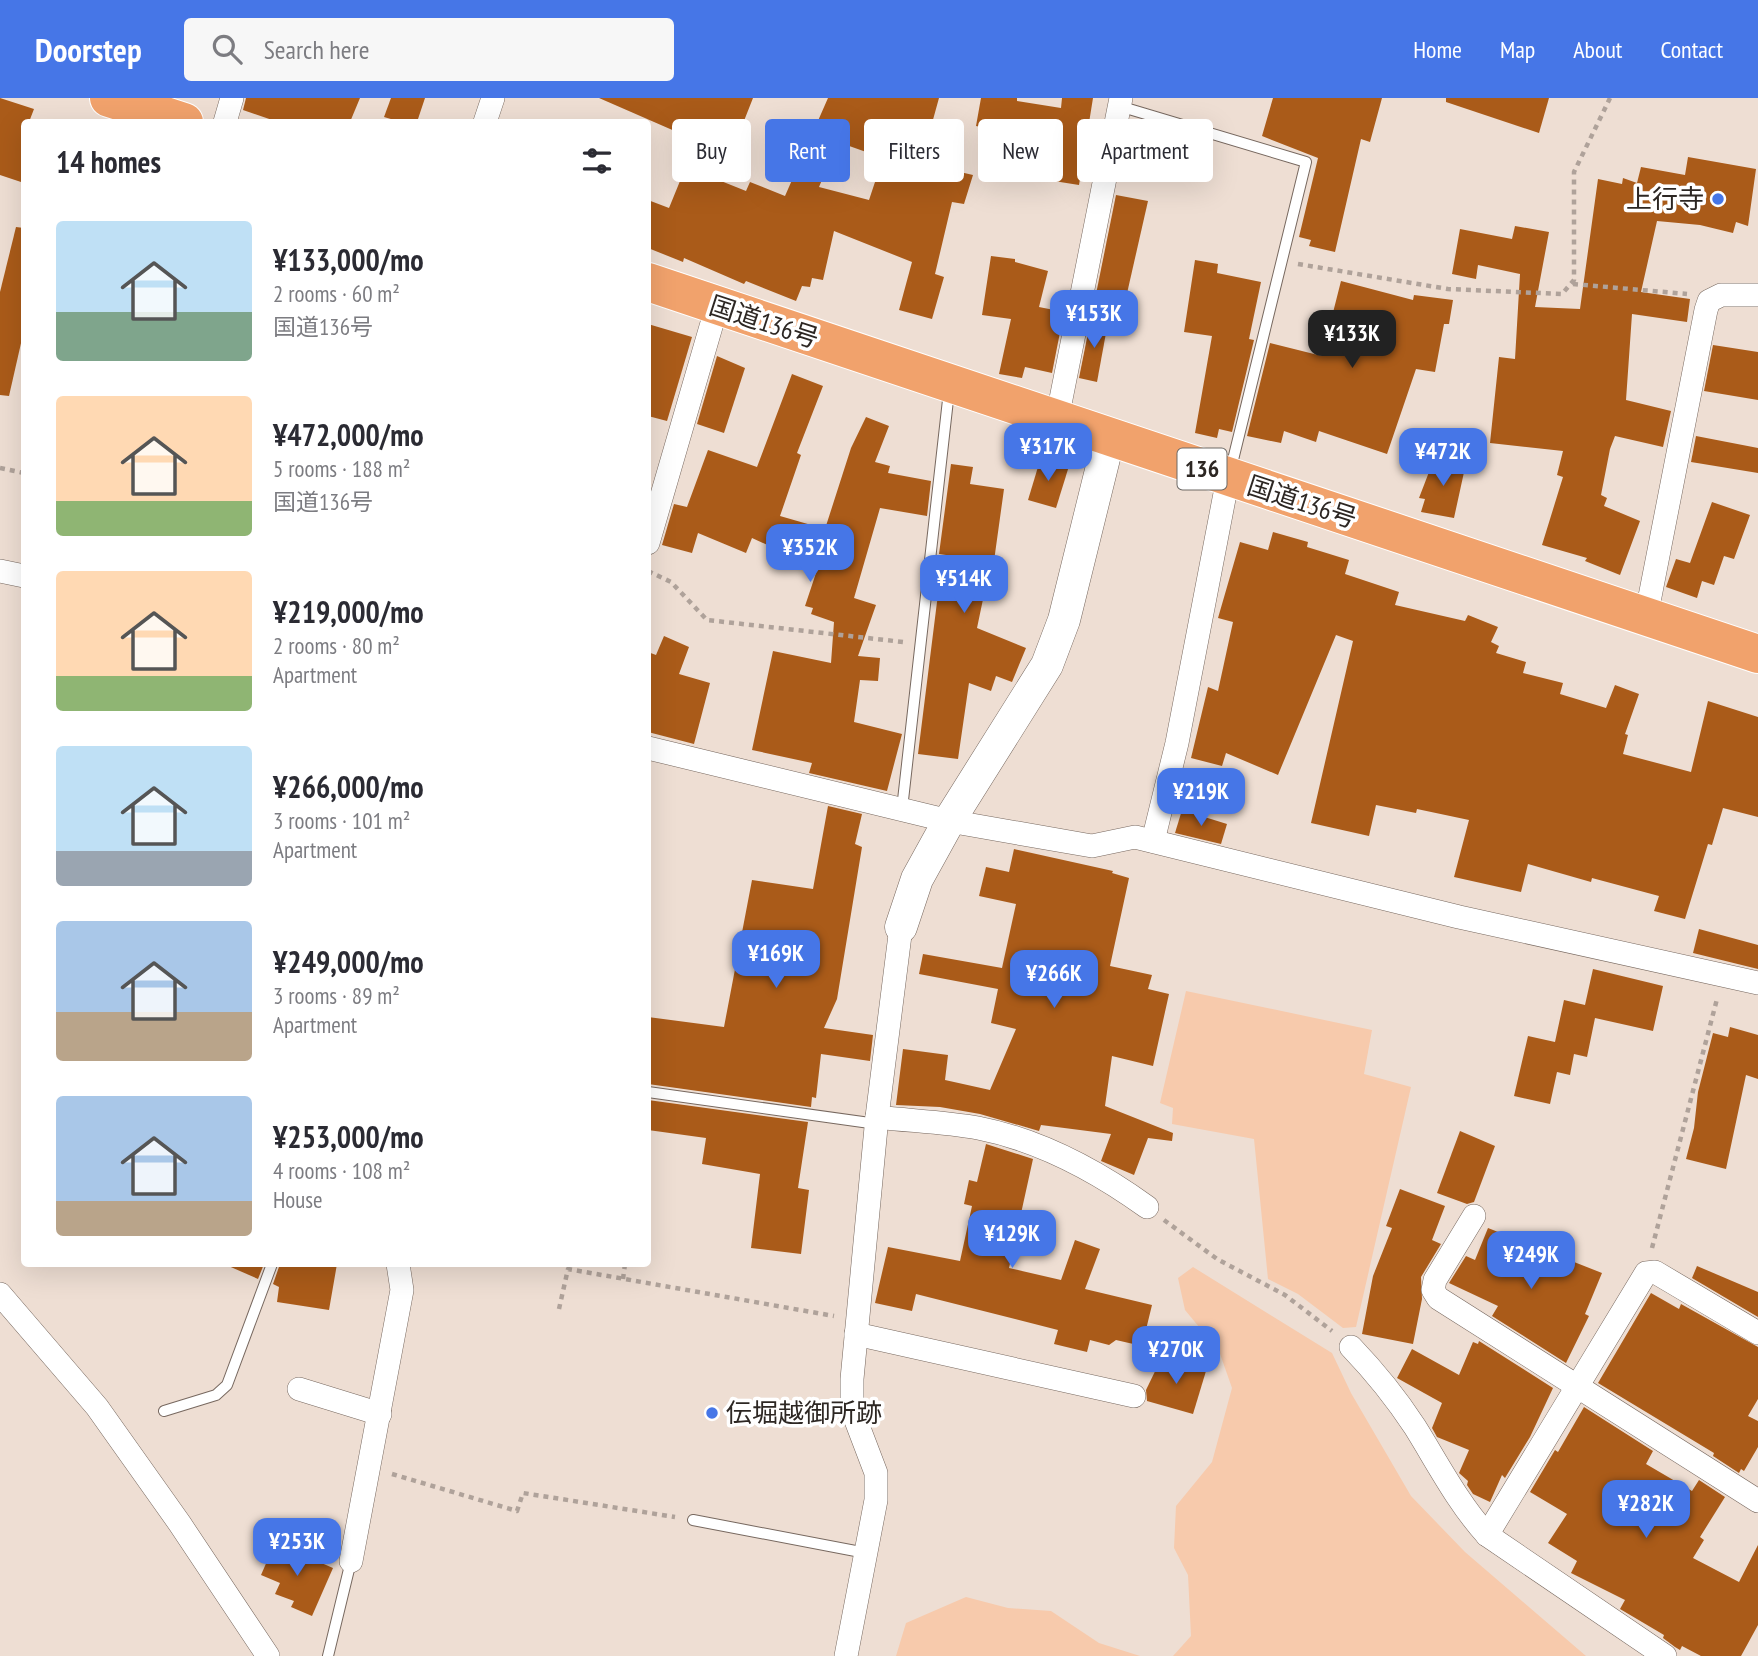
<!DOCTYPE html>
<html lang="en">
<head>
<meta charset="utf-8">
<style>
  :root { --surface:#fff; --page:#f7f7f7; --text:#2b2b33; --muted:#7c7c81; --accent:#4676e7 }
  body { margin:0; font-family:"PT Sans Narrow","Noto Sans JP",sans-serif; background:var(--page); color:var(--text); height:100vh; display:flex; flex-direction:column; font-size:26px; white-space:nowrap }
  * { box-sizing:border-box; margin:0 }
  p { font-size:23px; color:var(--muted) }
  .icon { flex:none; width:38px; height:38px; fill:none; stroke:currentColor; stroke-width:2; stroke-linecap:round; stroke-linejoin:round }
  .map { position:relative; flex:1; overflow:hidden }
  .details { position:absolute; left:21px; top:21px; width:630px; height:1148px; display:flex; flex-direction:column; background:var(--surface); border-radius:7px; box-shadow:0 7px 28px #0002 }
  .details>* { flex:none }
  .top-card { position:absolute; left:672px; top:21px; width:665px; height:63px; display:flex; gap:14px }
  .price { position:absolute; translate:-50% -60px; padding:0 16px; border-radius:14px; background:var(--accent); color:#fff; font-size:23px; line-height:46px; filter:drop-shadow(0 2px 4px #0008) }
  .price::after { content:''; position:absolute; left:50%; top:42px; width:21px; height:16px; margin-left:-10px; background:inherit; clip-path:polygon(0 0,100% 0,50% 100%) }
  .price.selected { background:#222; color:#fff }
  ul { padding:0; list-style:none }
  li { display:flex; align-items:center; gap:21px; height:175px; padding:0 35px }
  li span { display:grid; place-items:center; flex:none; width:196px; height:140px; border-radius:7px; color:#555 }
  li>.icon { margin-inline-start:auto }
  span .icon { width:84px; height:84px; fill:#fffc; stroke-width:1 }
  li b { font-size:30px }
  h2 { display:flex; justify-content:space-between; align-items:center; height:84px; padding:0 35px; font-size:30px }
  .tag { padding:0 24px; border-radius:7px; background:var(--surface); box-shadow:0 7px 28px #0002; font-size:24px; line-height:63px }
  .tag.selected { background:var(--accent); color:#fff }
  header { display:flex; align-items:center; gap:42px; box-sizing:border-box; height:98px; padding:0 35px; background:var(--accent); color:#fff }
  header strong { font-size:33px }
  nav { display:flex; gap:38px; margin-inline-start:auto; font-size:24px }
  .search { width:490px; height:63px; background:var(--page); display:flex; align-items:center; gap:18px; box-sizing:border-box; padding:0 24px; border-radius:7px; color:var(--muted); font-size:26px }
  .map>svg:first-child { display:block }
</style>
</head>
<body>
<header>
<strong>Doorstep</strong>
<div class="search"><svg class="icon" aria-label="search" viewBox="0 0 24 24"><circle cx="10" cy="10" r="6"/><path d="M15 15l6 6"/></svg>Search here</div>
<nav><a>Home</a><a>Map</a><a>About</a><a>Contact</a></nav>
</header>
<div class="map">
<svg width="1758" height="1558" viewBox="0 0 1758 1558">
  <rect width="100%" height="100%" fill="#eeded3"/>
  <g fill="#f7caac">
    <polygon points="1186,893 1372,932 1364,976 1411,989 1356,1229 1343,1230 1298,1196 1268,1181 1254,1041 1172,1026 1173,1010 1160,1005"/>
    <polygon points="1193,1169 1332,1255 1351,1295 1411,1398 1465,1454 1586,1558 1173,1558 1191,1538 1188,1477 1174,1450 1176,1408 1212,1364 1232,1290 1219,1253 1185,1212 1178,1180"/>
    <polygon points="966,1499 1008,1510 1051,1513 1099,1545 1140,1558 896,1558 906,1525"/>
  </g>
  <g fill="#aa5b19" fill-rule="evenodd">
    <polygon points="0,0 34,11 29,24 24,24 24,85 0,77"/>
    <polygon points="246,0 360,0 350,24 278,24 243,12"/>
    <polygon points="391,0 425,0 417,24 401,24 384,19"/>
    <path d="M599,0H753L740,33L725,27L706,77L746,93L750,84L785,98L828,0H939L921,65L973,77L964,106L952,104L935,176L944,179L932,221L899,212L912,164L834,133L823,182L812,180L810,189L802,188L796,203L746,183L744,186L684,160L683,164L648,150V102L669,110L689,61L686,60L693,41ZM838,44L883,60L869,102L819,89Z"/>
    <polygon points="981,0 1017,0 1017,3 1061,10 1062,0 1093,0 1079,87 1003,75 1009,35 976,28"/>
    <polygon points="1273,0 1382,0 1370,44 1361,41 1335,154 1309,148 1311,142 1299,139 1318,60 1262,38"/>
    <polygon points="1446,0 1549,0 1539,35 1446,4"/>
    <polygon points="1688,59 1756,71 1748,128 1736,124 1733,135 1700,127 1657,123 1641,194 1690,201 1687,224 1632,216 1626,302 1671,313 1663,349 1615,338 1610,351 1601,397 1607,400 1604,408 1640,423 1620,477 1585,463 1587,460 1542,447 1563,379 1557,377 1563,353 1490,345 1499,259 1515,261 1520,176 1478,167 1476,181 1452,176 1460,131 1512,141 1515,128 1549,134 1535,209 1580,211 1598,81 1622,86 1623,80 1637,85 1641,69 1685,77"/>
    <polygon points="1116,97 1148,103 1123,213 1094,206"/>
    <polygon points="16,129 24,130 24,232 9,298 0,297 0,194"/>
    <polygon points="991,158 1015,161 1015,164 1048,173 1039,209 1064,214 1052,275 1025,269 1022,280 999,276 1011,221 982,217"/>
    <polygon points="1195,162 1218,166 1217,175 1261,184 1249,241 1254,242 1232,334 1219,331 1217,340 1195,335 1212,238 1184,234"/>
    <polygon points="1341,183 1413,202 1414,197 1453,202 1449,226 1444,226 1435,274 1416,271 1387,356 1319,333 1316,344 1284,333 1281,345 1247,338 1270,245 1322,258"/>
    <polygon points="1091,220 1108,224 1097,284 1079,280"/>
    <polygon points="648,226 692,239 667,323 648,318"/>
    <polygon points="1713,247 1758,254 1758,302 1704,293"/>
    <polygon points="717,258 745,270 724,335 697,326"/>
    <polygon points="792,276 823,288 797,355 801,357 780,418 825,431 851,350 866,319 889,328 875,364 890,368 888,375 931,383 927,418 880,410 854,500 876,507 858,558 880,560 878,583 860,582 854,624 902,636 887,693 809,675 812,665 752,652 773,553 831,565 834,524 811,516 813,510 805,508 819,466 792,458 752,440 746,455 698,435 692,455 662,447 674,406 687,409 708,352 757,369"/>
    <polygon points="1696,338 1758,350 1758,375 1691,364"/>
    <polygon points="1041,359 1069,368 1056,410 1028,402"/>
    <polygon points="1434,361 1466,365 1454,420 1421,414 1425,401 1419,400"/>
    <polygon points="951,366 973,369 970,386 1004,391 994,463 991,463 977,530 1026,550 1012,584 996,578 991,593 969,585 958,661 918,656 937,504 946,457 939,456"/>
    <polygon points="1712,404 1750,417 1734,461 1724,458 1714,487 1702,483 1697,500 1666,489 1676,461 1690,465"/>
    <polygon points="1273,434 1308,444 1307,449 1349,462 1345,476 1399,494 1395,507 1465,523 1468,517 1498,529 1491,544 1499,548 1496,555 1526,564 1523,575 1563,585 1560,596 1606,610 1615,587 1639,596 1625,636 1628,637 1623,656 1691,674 1708,603 1758,619 1758,719 1723,710 1712,747 1708,746 1685,821 1654,813 1659,798 1592,780 1591,784 1528,766 1521,794 1454,779 1469,722 1417,711 1416,715 1376,707 1369,738 1311,725 1353,543 1336,537 1278,677 1226,655 1222,668 1191,660 1208,589 1218,593 1233,524 1218,520 1240,444 1268,452"/>
    <polygon points="664,538 689,549 679,576 710,585 694,646 648,634 648,554 656,557"/>
    <polygon points="828,708 862,716 855,746 862,749 837,901 824,930 873,937 870,963 821,956 816,1000 812,999 811,1009 648,986 648,919 724,929 752,782 813,791"/>
    <polygon points="1182,712 1227,726 1221,746 1175,735"/>
    <polygon points="1014,751 1113,773 1112,775 1129,780 1110,868 1152,877 1148,891 1169,896 1153,968 1112,958 1105,1008 1173,1035 1172,1043 1148,1040 1134,1077 1101,1063 1111,1036 1041,1027 1039,1033 980,1016 940,1009 896,1007 903,951 948,957 945,982 990,992 1016,931 991,925 998,891 919,876 923,856 1002,870 1016,806 979,798 986,769 1009,774"/>
    <polygon points="1699,831 1758,847 1758,871 1693,855"/>
    <polygon points="1593,871 1663,888 1653,933 1595,920 1587,959 1574,956 1570,977 1557,974 1550,1006 1514,998 1528,938 1555,944 1564,902 1585,907"/>
    <polygon points="1730,929 1758,937 1758,981 1746,977 1726,1071 1686,1061 1694,1030 1698,994 1713,935 1728,939"/>
    <polygon points="648,1002 808,1024 798,1090 809,1092 801,1156 751,1150 760,1076 702,1066 706,1040 648,1032"/>
    <polygon points="1460,1033 1495,1048 1474,1104 1467,1106 1437,1095"/>
    <polygon points="986,1046 1033,1061 1009,1170 1061,1182 1075,1142 1100,1151 1085,1191 1152,1207 1142,1248 1116,1242 1109,1247 1090,1242 1087,1254 1054,1246 1058,1232 916,1196 912,1213 875,1205 888,1149 960,1163 972,1108 964,1106 969,1082 977,1084"/>
    <polygon points="1400,1091 1445,1108 1432,1142 1441,1146 1421,1179 1422,1201 1413,1246 1362,1236 1373,1178 1392,1130 1386,1128"/>
    <polygon points="1488,1130 1602,1175 1585,1216 1589,1218 1566,1265 1492,1218 1498,1208 1449,1185 1466,1158 1475,1162"/>
    <polygon points="224,1166 264,1166 258,1181"/>
    <polygon points="280,1166 337,1166 329,1212 277,1204 279,1189 273,1186"/>
    <polygon points="1697,1168 1758,1194 1758,1219 1692,1180"/>
    <polygon points="1651,1195 1679,1211 1681,1206 1758,1249 1758,1301 1748,1318 1758,1323 1758,1349 1744,1373 1741,1371 1739,1375 1713,1358 1714,1355 1598,1285"/>
    <polygon points="1479,1243 1553,1290 1530,1339 1505,1380 1502,1377 1490,1404 1473,1396 1467,1387 1468,1383 1459,1375 1469,1352 1437,1339 1432,1330 1442,1305 1397,1280 1412,1251 1459,1277 1473,1244 1478,1246"/>
    <polygon points="1161,1261 1206,1273 1193,1316 1147,1303 1146,1292"/>
    <polygon points="1584,1309 1653,1353 1646,1366 1692,1393 1699,1382 1725,1399 1700,1439 1704,1442 1693,1460 1739,1484 1758,1447 1758,1527 1741,1558 1701,1558 1682,1548 1680,1552 1675,1549 1663,1540 1664,1537 1620,1511 1625,1502 1571,1475 1577,1463 1548,1445 1567,1416 1530,1394 1555,1352 1558,1354"/>
    <polygon points="275,1445 333,1470 312,1518 291,1509 294,1503 275,1496 280,1485 261,1477"/>
  </g>
  <g fill="none" stroke-linecap="round" stroke-linejoin="round">
    <defs>
      <g id="lane">
        <polyline points="1119,8 1306,64 1230,374"/>
        <polyline points="902,711 949,293"/>
        <polyline points="648,994 877,1026"/>
        <polyline points="164,1313 216,1297 227,1287 272,1166"/>
        <polyline points="693,1422 866,1455"/>
        <polyline points="328,1558 351,1463"/>
      </g>
      <g id="street">
        <polyline points="225,24 232,0"/>
        <polyline points="485,24 493,0"/>
        <polyline points="1057,321 1121,0"/>
        <polyline points="648,445 717,208"/>
        <polyline points="0,473 24,478"/>
        <polyline points="1646,519 1706,212 1709,203 1721,197 1758,197"/>
        <polyline points="648,650 949,723 1092,748 1135,739 1459,819 1758,885"/>
        <polyline points="1153,743 1177,645 1228,380"/>
        <path d="M877,1019C911,1023 945,1024 978,1030C1040,1042 1097,1073 1147,1109"/>
        <polyline points="1474,1118 1435,1182 1433,1192 1438,1200 1758,1403"/>
        <polyline points="0,1196 97,1309 180,1426 268,1558"/>
        <polyline points="856,1236 1134,1298"/>
        <path d="M1351,1249C1375,1274 1396,1300 1415,1329C1438,1366 1458,1405 1487,1437L1665,1558"/>
        <polyline points="299,1291 380,1316"/>
        <polyline points="1487,1437 1646,1175 1655,1174 1758,1235"/>
        <polyline points="351,1463 402,1192 398,1166"/>
        <polyline points="846,1558 876,1402 876,1375 852,1312 852,1281 877,1019 901,829"/>
      </g>
      <polyline id="secondary" points="901,829 917,781 949,723 1047,567 1064,522 1109,340"/>
      <g id="highway">
        <polyline points="109,0 184,24"/>
        <polyline points="648,184 1758,556"/>
      </g>
    </defs>
    <use href="#lane" stroke="#77685f" stroke-width="12"/>
    <use href="#street" stroke="#77685f" stroke-width="24"/>
    <use href="#secondary" stroke="#77685f" stroke-width="33"/>
    <use href="#highway" stroke="#fff" stroke-width="40"/>
    <g stroke="#afa29a" stroke-width="4.5" stroke-dasharray="5 5" stroke-linecap="butt">
      <polyline points="1298,166 1448,191 1562,196 1574,182 1574,74 1610,0"/>
      <polyline points="1573,186 1687,196"/>
      <polyline points="0,370 24,375"/>
      <polyline points="648,473 671,484 707,522 903,544"/>
      <polyline points="1164,1122 1217,1161 1285,1197 1332,1233"/>
      <polyline points="1652,1150 1717,901"/>
      <polyline points="623,1181 625,1166"/>
      <polyline points="559,1211 568,1171 834,1218"/>
      <polyline points="392,1376 517,1413 523,1395 675,1419"/>
    </g>
    <use href="#lane" stroke="#fff" stroke-width="10"/>
    <use href="#street" stroke="#fff" stroke-width="23"/>
    <use href="#secondary" stroke="#fff" stroke-width="32"/>
    <use href="#highway" stroke="#f1a26c" stroke-width="38"/>
  </g>
  <g fill="#4676e7" stroke="#fff" stroke-width="2.5">
    <circle cx="1718" cy="101" r="7"/>
    <circle cx="712" cy="1315" r="7"/>
  </g>
  <g text-anchor="middle" stroke-width="7" stroke-linejoin="round" paint-order="stroke">
    <rect fill="#fff" stroke="#6c6865" stroke-width="2" x="1177.5" y="350.5" width="49" height="41" rx="5"/>
    <g font-size="24" font-weight="bold" fill="#2d2723">
      <text x="1202" y="379">136</text>
    </g>
    <g font-size="26" fill="#2d2723" stroke="#fff" text-anchor="end">
      <text x="1704" y="110">上行寺</text>
      <text x="726" y="1324" text-anchor="start">伝堀越御所跡</text>
    </g>
    <g font-size="26" fill="#2d2723" stroke="#fff">
      <text transform="translate(764 224) rotate(18)" y="9">国道136号</text>
      <text transform="translate(1302 404) rotate(18)" y="9">国道136号</text>
    </g>
  </g>
</svg>
<b class="price" style="left:1094px;top:252px">¥153K</b>
<b class="price selected" style="left:1352px;top:272px">¥133K</b>
<b class="price" style="left:1048px;top:385px">¥317K</b>
<b class="price" style="left:1443px;top:390px">¥472K</b>
<b class="price" style="left:810px;top:486px">¥352K</b>
<b class="price" style="left:964px;top:517px">¥514K</b>
<b class="price" style="left:1201px;top:730px">¥219K</b>
<b class="price" style="left:776px;top:892px">¥169K</b>
<b class="price" style="left:1054px;top:912px">¥266K</b>
<b class="price" style="left:1012px;top:1172px">¥129K</b>
<b class="price" style="left:1531px;top:1193px">¥249K</b>
<b class="price" style="left:1176px;top:1288px">¥270K</b>
<b class="price" style="left:1646px;top:1442px">¥282K</b>
<b class="price" style="left:297px;top:1480px">¥253K</b>
<div class="top-card">
<a class="tag">Buy</a>
<a class="tag selected">Rent</a>
<a class="tag">Filters</a>
<a class="tag">New</a>
<a class="tag">Apartment</a>
</div>
<section class="details">
<h2>14 homes<svg class="icon" aria-label="filters" viewBox="0 0 24 24"><path d="M4 7h16M4 17h16"/><circle cx="9" cy="7" r="2"/><circle cx="15" cy="17" r="2"/></svg></h2>
<ul>
<li><span style="background:linear-gradient(#bfe0f5 65%,#7fa58c 0)"><svg class="icon" aria-label="home" viewBox="0 0 24 24"><path d="M3 11l9-7 9 7M6 9v11h12V9"/></svg></span><div><b>¥133,000/mo</b><p>2 rooms · 60 m²</p><p>国道136号</p></div></li>
<li><span style="background:linear-gradient(#ffd9b3 75%,#8fb573 0)"><svg class="icon" aria-label="home" viewBox="0 0 24 24"><path d="M3 11l9-7 9 7M6 9v11h12V9"/></svg></span><div><b>¥472,000/mo</b><p>5 rooms · 188 m²</p><p>国道136号</p></div></li>
<li><span style="background:linear-gradient(#ffd9b3 75%,#8fb573 0)"><svg class="icon" aria-label="home" viewBox="0 0 24 24"><path d="M3 11l9-7 9 7M6 9v11h12V9"/></svg></span><div><b>¥219,000/mo</b><p>2 rooms · 80 m²</p><p>Apartment</p></div></li>
<li><span style="background:linear-gradient(#bfe0f5 75%,#9aa5b1 0)"><svg class="icon" aria-label="home" viewBox="0 0 24 24"><path d="M3 11l9-7 9 7M6 9v11h12V9"/></svg></span><div><b>¥266,000/mo</b><p>3 rooms · 101 m²</p><p>Apartment</p></div></li>
<li><span style="background:linear-gradient(#a9c7e8 65%,#b9a48a 0)"><svg class="icon" aria-label="home" viewBox="0 0 24 24"><path d="M3 11l9-7 9 7M6 9v11h12V9"/></svg></span><div><b>¥249,000/mo</b><p>3 rooms · 89 m²</p><p>Apartment</p></div></li>
<li><span style="background:linear-gradient(#a9c7e8 75%,#b9a48a 0)"><svg class="icon" aria-label="home" viewBox="0 0 24 24"><path d="M3 11l9-7 9 7M6 9v11h12V9"/></svg></span><div><b>¥253,000/mo</b><p>4 rooms · 108 m²</p><p>House</p></div></li>
</ul>
</section>
</div>
</body>
</html>
